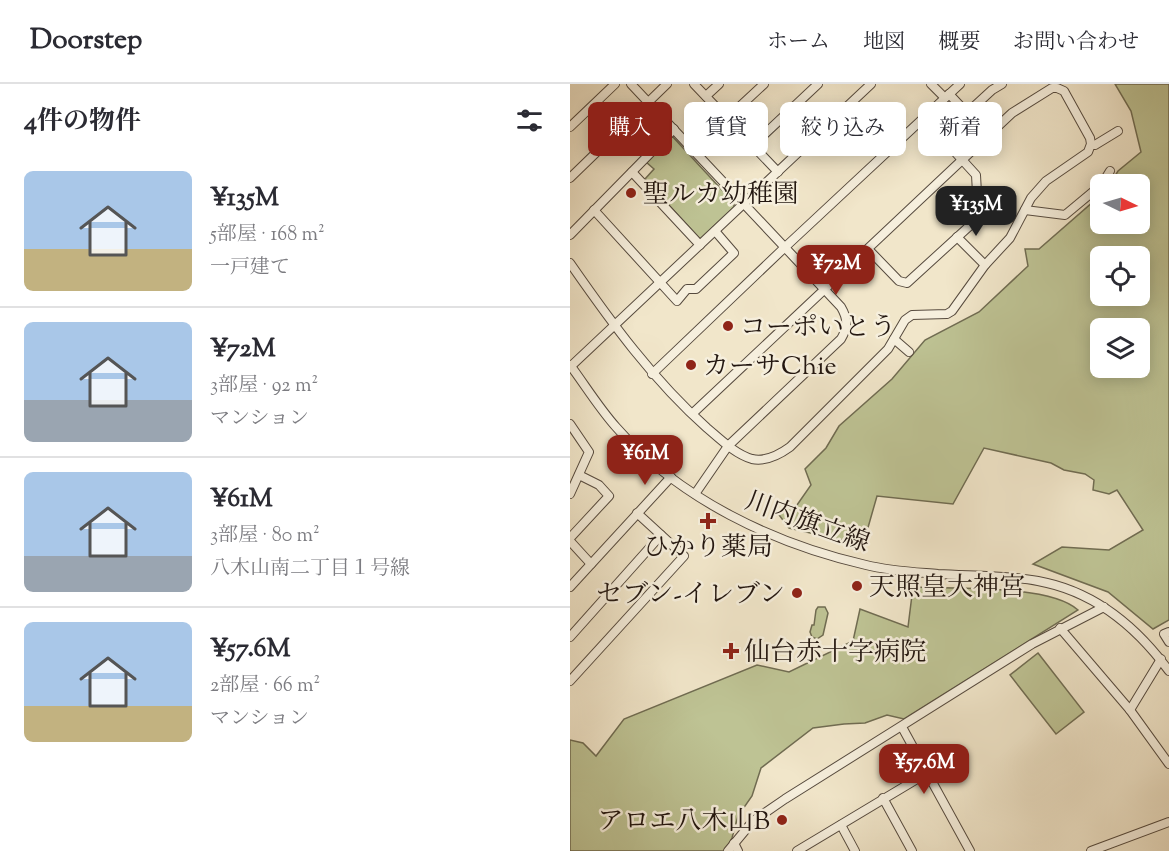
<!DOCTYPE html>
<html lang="ja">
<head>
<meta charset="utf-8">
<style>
  :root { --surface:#fff; --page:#f2f2f3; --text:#2b2b33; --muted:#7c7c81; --line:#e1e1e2; --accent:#8f2418 }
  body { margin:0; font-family:"Sorts Mill Goudy","Noto Serif JP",serif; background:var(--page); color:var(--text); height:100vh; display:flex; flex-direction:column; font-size:22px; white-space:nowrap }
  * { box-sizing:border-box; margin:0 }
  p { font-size:20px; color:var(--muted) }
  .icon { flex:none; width:33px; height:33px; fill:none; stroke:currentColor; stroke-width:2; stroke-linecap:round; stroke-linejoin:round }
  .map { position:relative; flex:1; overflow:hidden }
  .details { display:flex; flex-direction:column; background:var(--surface); width:570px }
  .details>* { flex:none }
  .guide { position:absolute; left:18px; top:18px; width:490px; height:54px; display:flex; gap:12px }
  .needle { width:39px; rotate:95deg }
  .buttons { position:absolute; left:520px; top:90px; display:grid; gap:12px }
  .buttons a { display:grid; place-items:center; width:60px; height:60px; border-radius:9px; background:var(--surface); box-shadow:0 3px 15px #0003; font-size:30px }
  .price { position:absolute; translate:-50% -51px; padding:0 14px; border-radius:12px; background:var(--accent); color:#fff; font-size:20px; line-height:39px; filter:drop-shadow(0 2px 3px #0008) }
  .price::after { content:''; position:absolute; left:50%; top:36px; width:18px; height:14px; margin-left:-9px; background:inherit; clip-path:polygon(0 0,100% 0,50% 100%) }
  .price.selected { background:#222; color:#fff }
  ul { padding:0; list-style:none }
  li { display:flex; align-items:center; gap:18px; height:150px; padding:0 24px }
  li+li { border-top:2px solid var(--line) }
  li span { display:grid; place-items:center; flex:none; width:168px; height:120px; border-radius:9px; color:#555 }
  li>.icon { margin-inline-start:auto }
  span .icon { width:72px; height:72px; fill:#fffc; stroke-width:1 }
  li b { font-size:26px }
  h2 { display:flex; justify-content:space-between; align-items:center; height:72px; padding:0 24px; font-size:26px }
  .pill { padding:0 21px; border-radius:9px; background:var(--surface); box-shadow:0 3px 15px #0003; font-size:21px; line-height:54px }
  .pill.selected { background:var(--accent); color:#fff }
  header { display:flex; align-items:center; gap:36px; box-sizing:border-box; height:84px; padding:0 30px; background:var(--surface); border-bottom:2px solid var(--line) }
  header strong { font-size:28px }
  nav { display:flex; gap:33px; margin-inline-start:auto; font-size:21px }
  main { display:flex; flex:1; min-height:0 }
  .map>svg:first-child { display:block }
</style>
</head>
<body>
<header>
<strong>Doorstep</strong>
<nav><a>ホーム</a><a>地図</a><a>概要</a><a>お問い合わせ</a></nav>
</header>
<main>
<section class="details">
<h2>4件の物件<svg class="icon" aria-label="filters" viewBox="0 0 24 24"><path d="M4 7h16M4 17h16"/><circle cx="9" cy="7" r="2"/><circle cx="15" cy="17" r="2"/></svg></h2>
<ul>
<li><span style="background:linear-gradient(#a9c7e8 65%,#c2b280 0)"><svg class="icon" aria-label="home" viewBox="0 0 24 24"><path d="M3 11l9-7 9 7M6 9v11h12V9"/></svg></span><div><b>¥135M</b><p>5部屋 · 168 m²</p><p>一戸建て</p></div></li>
<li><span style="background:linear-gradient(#a9c7e8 65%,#9aa5b1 0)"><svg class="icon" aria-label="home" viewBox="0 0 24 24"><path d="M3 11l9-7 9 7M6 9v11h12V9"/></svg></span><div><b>¥72M</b><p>3部屋 · 92 m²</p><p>マンション</p></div></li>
<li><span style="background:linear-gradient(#a9c7e8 70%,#9aa5b1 0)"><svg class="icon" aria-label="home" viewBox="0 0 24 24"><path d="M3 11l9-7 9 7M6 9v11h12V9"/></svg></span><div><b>¥61M</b><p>3部屋 · 80 m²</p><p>八木山南二丁目１号線</p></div></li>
<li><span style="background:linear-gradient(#a9c7e8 70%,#c2b280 0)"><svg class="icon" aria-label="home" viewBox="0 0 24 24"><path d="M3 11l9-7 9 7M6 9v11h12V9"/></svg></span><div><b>¥57.6M</b><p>2部屋 · 66 m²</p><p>マンション</p></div></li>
</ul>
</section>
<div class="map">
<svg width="599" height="767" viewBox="0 0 599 767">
  <rect width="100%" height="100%" fill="#f1e6ca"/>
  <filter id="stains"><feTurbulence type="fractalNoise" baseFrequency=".00333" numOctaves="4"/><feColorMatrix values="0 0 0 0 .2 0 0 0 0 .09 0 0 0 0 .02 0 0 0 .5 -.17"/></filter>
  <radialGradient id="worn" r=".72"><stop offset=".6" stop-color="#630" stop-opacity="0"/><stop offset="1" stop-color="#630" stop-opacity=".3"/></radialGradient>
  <g fill="#bec394" stroke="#706c52" stroke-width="1.5" fill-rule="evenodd">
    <path d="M545,0H599V536L583,545L538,508L463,480L492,463L539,466L573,446L547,406L539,410L523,406L524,396L515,390L494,386L481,379L414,364L383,420L307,412L293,461L219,444L206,427L227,421L241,401L235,385L256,364L269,342L322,295L355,256L409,228L458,182L455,165H469L531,111V140H570V100H540L548,87L571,68L561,27ZM531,172H570V212H531ZM531,244H570V284H531Z"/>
    <polygon points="415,18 428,36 393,68 378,51"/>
    <polygon points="102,52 164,119 164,123 130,155 75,95 84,85 76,78"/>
    <path d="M343,503C382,505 480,500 508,526L334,635L317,631L295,639L274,640L243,644L191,684L182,712L168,732L162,754L155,767H0V656L13,659L26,672L54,635L187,581L219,588L283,557L290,525L338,543Z"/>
    <polygon points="248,523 255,523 258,529 253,551 247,555 242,553 240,548 242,541 244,541 246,526"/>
    <polygon points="468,569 514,628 486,650 440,591"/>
  </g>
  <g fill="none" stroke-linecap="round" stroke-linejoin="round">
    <defs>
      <g id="minor">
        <path d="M61,0L271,223C278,235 278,243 271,255L158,362L125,410"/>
        <polyline points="124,0 208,88"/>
        <polyline points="361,0 375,14"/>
        <polyline points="379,10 397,29 422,6 432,0"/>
        <polyline points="136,12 149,0"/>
        <polyline points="0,43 45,0"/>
        <polyline points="183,61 248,0"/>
        <polyline points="521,61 525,61 548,47"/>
        <polyline points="123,66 194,0"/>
        <polyline points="62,88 130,161"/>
        <polyline points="0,94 97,0"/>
        <polyline points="532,100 540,87"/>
        <polyline points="24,126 107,217 117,205 126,205 164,169 145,147"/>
        <polyline points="455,126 495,131 531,101"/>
        <polyline points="0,151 104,45"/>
        <polyline points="387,153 415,181"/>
        <polyline points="298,165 329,197 337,199 405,137 408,127 406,91 354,34"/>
        <path d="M0,179C41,238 83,296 137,344C150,355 165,370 182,375C196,378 209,371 220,363L318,265L335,236L342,231L377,230L382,227L415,181L440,154L461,114L476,97L518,68L521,60L520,54L494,7L487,4H482L442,29L122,330"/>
        <polyline points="324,255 339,268"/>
        <path d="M0,281C15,301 29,324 46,343C109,415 204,460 296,481C320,487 344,488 368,490C401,492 435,491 468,497C523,507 566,542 599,587"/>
        <polyline points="0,283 301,0"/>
        <polyline points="82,290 212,166 390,0"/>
        <polyline points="0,340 19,368 0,410"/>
        <polyline points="0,454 39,412 29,401 9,391"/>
        <polyline points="0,457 21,480"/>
        <polyline points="0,503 101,393"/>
        <polyline points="490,544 560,626 599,680"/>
        <polyline points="599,548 594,550 599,558"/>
        <polyline points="0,553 91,451"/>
        <polyline points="0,597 114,472 67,429"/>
        <polyline points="560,626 591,575"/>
        <polyline points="332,643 400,767"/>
        <polyline points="313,714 342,767"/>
        <polyline points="271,741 285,767"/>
        <polyline points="164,759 168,767"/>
        <polyline points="158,767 183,737 215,715 462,560 534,523"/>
        <polyline points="227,767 357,689"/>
        <polyline points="521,767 599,738"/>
      </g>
    </defs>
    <use href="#minor" stroke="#564a3e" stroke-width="10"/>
    <use href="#minor" stroke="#f6efdd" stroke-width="8"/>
  </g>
  <g fill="#8f2418" stroke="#f6efdd" stroke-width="2">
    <circle cx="61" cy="109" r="6"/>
    <circle cx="158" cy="242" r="6"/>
    <circle cx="121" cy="281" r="6"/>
    <path d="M135 428h6v6h6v6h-6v6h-6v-6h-6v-6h6z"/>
    <circle cx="287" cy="502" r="6"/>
    <circle cx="227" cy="509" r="6"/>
    <path d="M158 558h6v6h6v6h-6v6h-6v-6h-6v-6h6z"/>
    <circle cx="212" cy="736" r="6"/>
  </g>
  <g text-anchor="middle" stroke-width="5" stroke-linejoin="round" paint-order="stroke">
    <g font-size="26" fill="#221610" stroke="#f6efdd" text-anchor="start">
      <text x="73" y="118">聖ルカ幼稚園</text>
      <text x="170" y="251">コーポいとう</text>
      <text x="133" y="290">カーサChie</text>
      <text x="138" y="471" text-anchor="middle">ひかり薬局</text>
      <text x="299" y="511">天照皇大神宮</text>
      <text x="215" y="518" text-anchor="end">セブン-イレブン</text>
      <text x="174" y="576">仙台赤十字病院</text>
      <text x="200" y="745" text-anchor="end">アロエ八木山B</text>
    </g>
    <g font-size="26" fill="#221610" stroke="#f6efdd">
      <text transform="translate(238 437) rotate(20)" y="9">川内旗立線</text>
    </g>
  </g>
  <rect width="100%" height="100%" filter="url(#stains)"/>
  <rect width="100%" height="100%" fill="url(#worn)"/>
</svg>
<div class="buttons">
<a><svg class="needle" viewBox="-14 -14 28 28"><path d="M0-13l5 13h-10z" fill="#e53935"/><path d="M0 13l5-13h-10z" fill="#7c7c81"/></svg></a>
<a><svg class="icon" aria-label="locate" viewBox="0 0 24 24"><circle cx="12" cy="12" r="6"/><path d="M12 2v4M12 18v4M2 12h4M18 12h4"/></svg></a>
<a><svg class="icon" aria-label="layers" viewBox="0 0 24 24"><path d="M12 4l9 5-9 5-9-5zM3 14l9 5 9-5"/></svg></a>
</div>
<b class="price selected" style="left:406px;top:153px">¥135M</b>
<b class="price" style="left:266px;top:212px">¥72M</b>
<b class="price" style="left:75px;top:402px">¥61M</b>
<b class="price" style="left:354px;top:711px">¥57.6M</b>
<div class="guide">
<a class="pill selected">購入</a>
<a class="pill">賃貸</a>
<a class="pill">絞り込み</a>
<a class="pill">新着</a>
</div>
</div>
</main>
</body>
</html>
